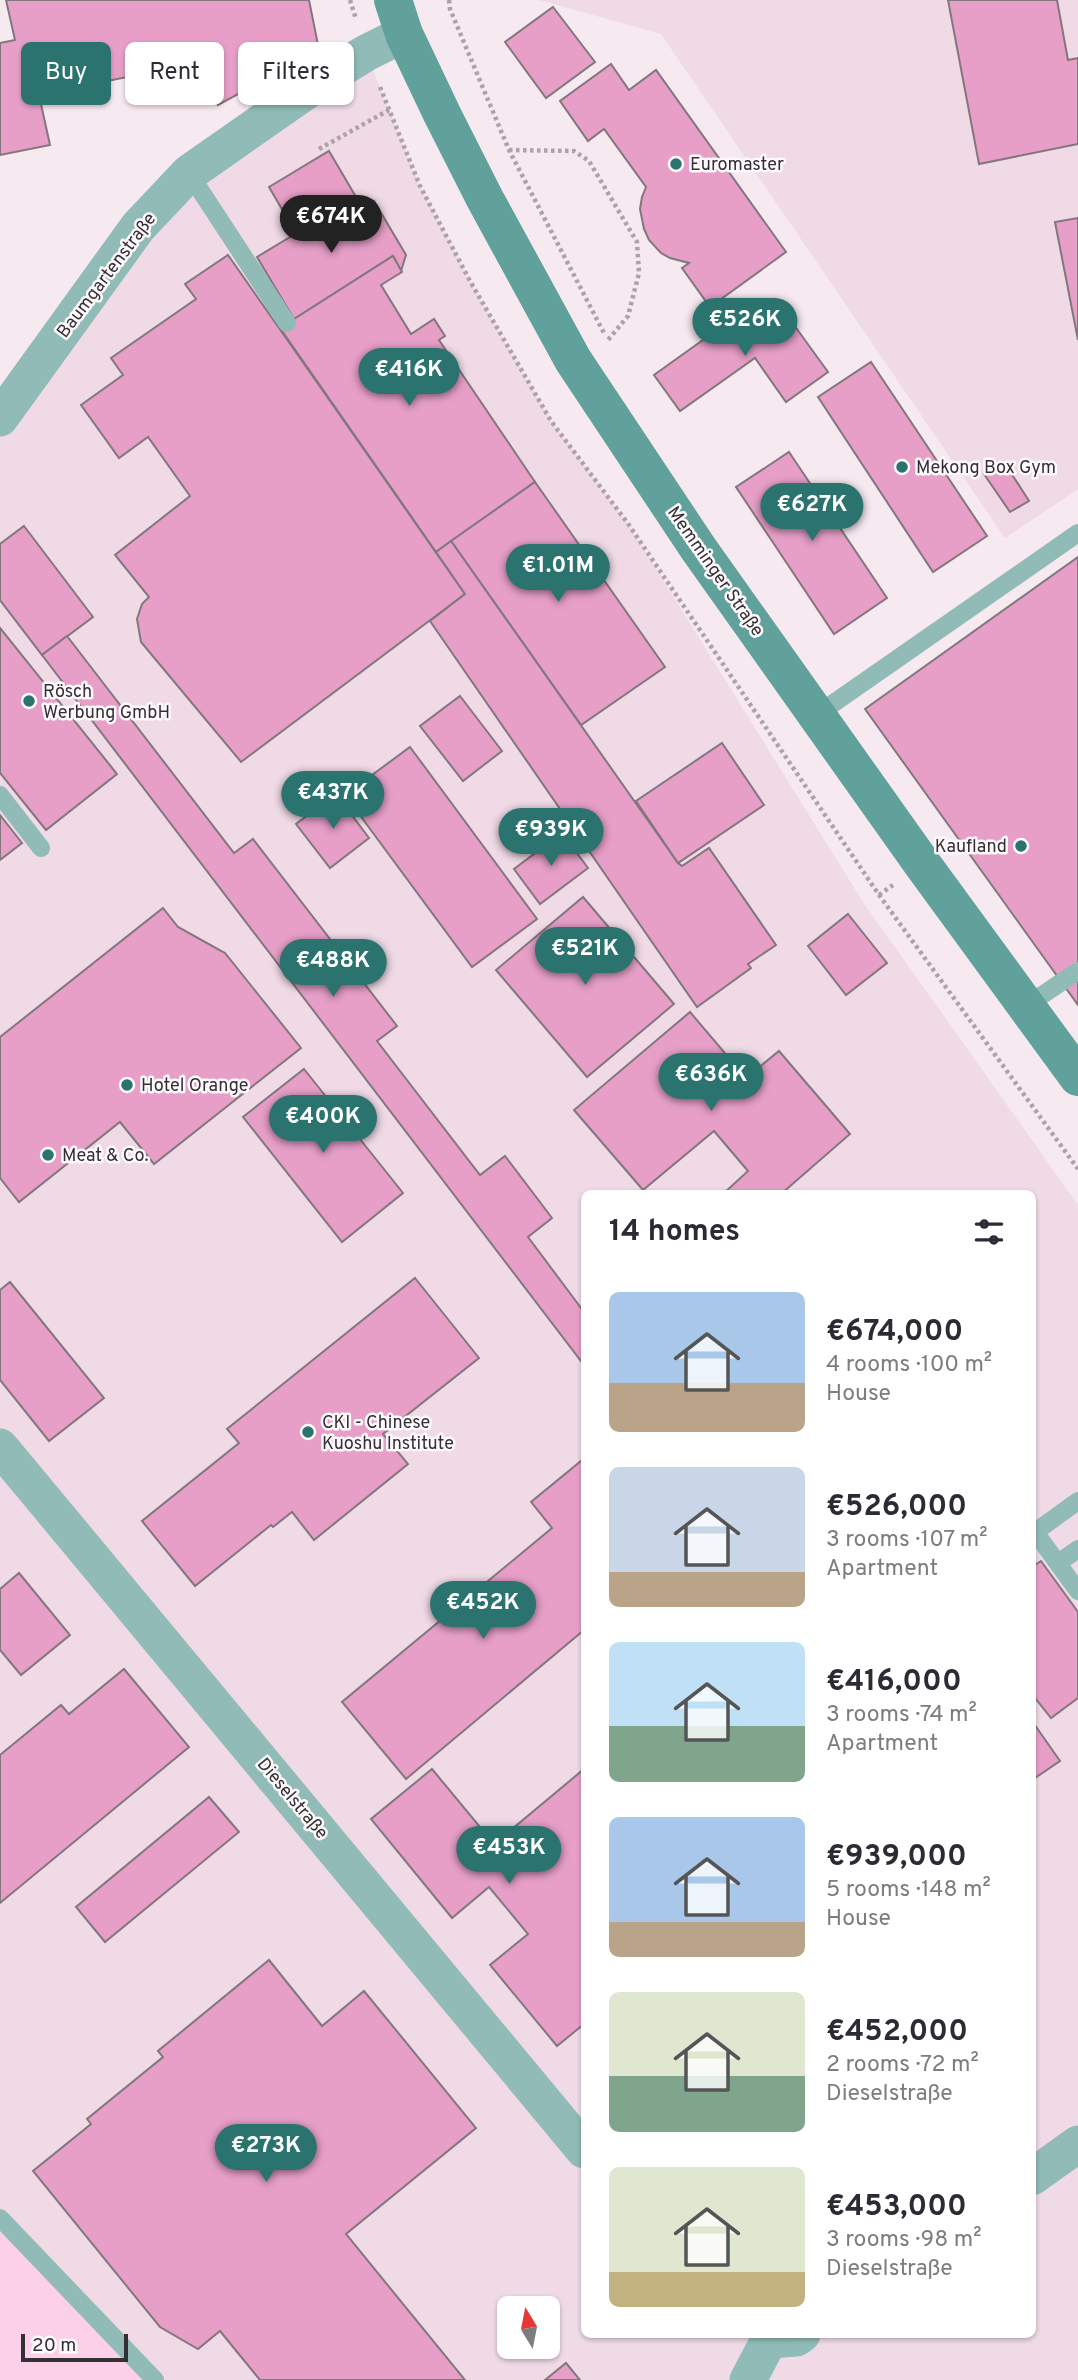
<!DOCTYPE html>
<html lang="en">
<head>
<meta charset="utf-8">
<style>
  :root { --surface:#fff; --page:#f7f7f7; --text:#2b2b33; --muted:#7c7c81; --accent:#2a736e }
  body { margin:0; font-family:Overpass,sans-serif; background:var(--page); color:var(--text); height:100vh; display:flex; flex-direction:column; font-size:26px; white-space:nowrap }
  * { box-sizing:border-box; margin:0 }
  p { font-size:23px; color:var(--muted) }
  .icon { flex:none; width:38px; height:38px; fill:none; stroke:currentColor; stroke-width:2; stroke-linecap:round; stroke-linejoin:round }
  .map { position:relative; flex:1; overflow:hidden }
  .sheet { position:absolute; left:581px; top:1190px; width:455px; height:1148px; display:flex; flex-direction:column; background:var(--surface); border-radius:10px; box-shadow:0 2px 5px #0004 }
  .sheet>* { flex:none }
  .banner { position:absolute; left:21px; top:42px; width:455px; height:63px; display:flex; gap:14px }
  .needle { width:46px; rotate:350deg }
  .tools { position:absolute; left:497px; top:2296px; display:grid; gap:14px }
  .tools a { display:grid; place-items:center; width:63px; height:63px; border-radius:10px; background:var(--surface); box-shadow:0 2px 5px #0004; font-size:35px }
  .scale { position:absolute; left:21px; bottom:18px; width:107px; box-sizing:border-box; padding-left:7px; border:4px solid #342f32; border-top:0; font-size:19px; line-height:24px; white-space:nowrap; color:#342f32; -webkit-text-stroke:5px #fef9fc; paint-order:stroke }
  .price { position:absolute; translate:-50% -60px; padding:0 16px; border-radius:24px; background:var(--accent); color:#fff; font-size:23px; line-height:46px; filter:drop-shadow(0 2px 4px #0008) }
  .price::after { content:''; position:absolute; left:50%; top:42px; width:21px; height:16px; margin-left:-10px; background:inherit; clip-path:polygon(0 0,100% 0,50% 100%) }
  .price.current { background:#222; color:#fff }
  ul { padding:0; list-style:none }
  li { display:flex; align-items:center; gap:21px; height:175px; padding:0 28px }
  li span { display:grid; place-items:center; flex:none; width:196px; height:140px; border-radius:10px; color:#555 }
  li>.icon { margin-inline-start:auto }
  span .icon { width:84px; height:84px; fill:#fffc; stroke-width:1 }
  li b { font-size:30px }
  h2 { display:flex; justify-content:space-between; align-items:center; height:84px; padding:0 28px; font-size:30px }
  .pill { padding:0 24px; border-radius:10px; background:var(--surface); box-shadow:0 2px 5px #0004; font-size:24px; line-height:63px }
  .pill.current { background:var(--accent); color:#fff }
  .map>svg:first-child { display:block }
</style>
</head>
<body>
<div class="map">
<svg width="1078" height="2380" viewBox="0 0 1078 2380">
  <rect width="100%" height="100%" fill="#f7e9f0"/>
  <g fill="#efdae6" fill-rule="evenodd">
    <polygon points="539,0 1078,0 1078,489 1005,538 661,34"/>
    <path d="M366,53L420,186L470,281L551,421L629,525L863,902L1078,1205V2380H155L0,2220V418L189,173ZM584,1194H1032V2334H584ZM509,2308H548V2347H509Z"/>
  </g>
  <polygon fill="#fcd0e8" points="0,2220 155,2380 0,2380"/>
  <g fill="#e79fc8" stroke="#83777e" stroke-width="2">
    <polygon points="6,0 309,0 319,50 218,105 206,48 135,62 137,75 39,95 50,145 0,155 0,43 15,40"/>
    <polygon points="948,0 1057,0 1068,60 1078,58 1078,144 979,164"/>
    <polygon points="553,7 595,62 546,98 505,42"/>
    <polygon points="611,64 629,90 656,70 786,252 710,307 682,268 689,263 670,258 661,253 649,240 644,229 640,209 642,197 646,187 604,129 588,141 560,101"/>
    <polygon points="329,151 356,197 296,233 269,187"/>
    <polygon points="356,197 374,201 406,255 401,271 393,256 294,319 257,257"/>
    <polygon points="1078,218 1078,340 1055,222"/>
    <polygon points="228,255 465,594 241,762 141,642 137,619 142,604 149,597 115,555 190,496 148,437 119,458 81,405 123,375 111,358 196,299 185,284"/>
    <polygon points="393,256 402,272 381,285 411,334 434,319 445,336 439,340 535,482 436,552 280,328"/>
    <polygon points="776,300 828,372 786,402 755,358 680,411 654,375 731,320 736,328"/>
    <polygon points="871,362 987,536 933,572 818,397"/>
    <polygon points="789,452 887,598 834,634 736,487"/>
    <polygon points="1004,462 1029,501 1010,512 984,474"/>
    <polygon points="535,482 665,667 581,725 451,541"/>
    <polygon points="24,526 93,617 42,655 0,600 0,544"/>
    <polygon points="451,541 678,863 682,866 709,848 776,945 748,964 751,968 697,1007 430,621 465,594 436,552"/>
    <polygon points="1078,557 1078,1005 865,709"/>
    <polygon points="0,628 117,774 46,830 0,773"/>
    <polygon points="67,636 234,853 253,839 397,1026 377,1041 480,1175 505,1156 552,1218 528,1237 584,1312 584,1365 42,655"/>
    <polygon points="460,696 502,751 463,781 420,726"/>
    <polygon points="722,743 764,805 678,863 636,801"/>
    <polygon points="410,747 537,919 472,967 345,795"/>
    <polygon points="336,794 369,838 330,868 296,824"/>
    <polygon points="0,815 22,843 0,860"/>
    <polygon points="562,833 588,868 540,904 514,869"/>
    <polygon points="583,897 674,1004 587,1077 496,970"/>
    <polygon points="163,908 178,927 225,953 301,1048 154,1164 120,1122 19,1202 0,1178 0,1037"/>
    <polygon points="848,914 887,963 846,995 808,946"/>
    <polygon points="690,1012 746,1078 779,1051 850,1134 781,1194 723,1194 748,1171 714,1131 643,1190 574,1110"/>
    <polygon points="304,1069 403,1193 342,1242 243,1117"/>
    <polygon points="415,1278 479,1358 383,1434 408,1464 314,1540 292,1512 273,1527 271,1525 195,1586 142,1521 239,1443 227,1429"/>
    <polygon points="10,1282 104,1398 49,1441 0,1380 0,1290"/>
    <polygon points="581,1461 584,1465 584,1630 406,1779 342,1702 552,1528 531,1502"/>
    <polygon points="1041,1561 1078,1612 1078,1698 1051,1718 1032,1694 1032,1567"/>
    <polygon points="19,1573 70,1635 21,1675 0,1650 0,1589"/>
    <polygon points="124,1669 189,1747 0,1903 0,1755 61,1705 69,1714"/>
    <polygon points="1032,1721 1060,1761 1032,1780"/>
    <polygon points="432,1769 494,1844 584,1769 584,2024 557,2046 490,1965 528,1934 489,1887 452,1918 371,1819"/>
    <polygon points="209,1797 239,1832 105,1942 76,1907"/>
    <polygon points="269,1960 322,2026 364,1991 476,2128 346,2234 465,2380 260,2380 220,2331 198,2349 160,2327 33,2171 91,2124 87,2119 163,2057 158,2051"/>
    <polygon points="566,2363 580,2380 545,2380"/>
  </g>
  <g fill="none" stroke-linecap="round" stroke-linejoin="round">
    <g stroke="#aca2a7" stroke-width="4.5" stroke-dasharray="3.5 3.5" stroke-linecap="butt">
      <polyline points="350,0 356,19"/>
      <polyline points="449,0 450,9 509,150 605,335"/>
      <polyline points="380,87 420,186 470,281 551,421 629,525 879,895 1078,1169"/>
      <polyline points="319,149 389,110"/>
      <polyline points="509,150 574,151 589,161 637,242 639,273 628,316 608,340"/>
      <polyline points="879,895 893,885"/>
    </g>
    <g stroke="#91bbb6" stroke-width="18">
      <polyline points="189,173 287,323"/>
      <polyline points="818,714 1078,533"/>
      <polyline points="0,795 41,848"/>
      <polyline points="1026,1006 1078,971"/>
      <polyline points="1078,1501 1035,1532 1078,1591"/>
      <polyline points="1058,1563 1078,1549"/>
      <polyline points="0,2218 155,2380"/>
    </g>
    <g stroke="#91bbb6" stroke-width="37">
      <polyline points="0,418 138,227 189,173 322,80 366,53 404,34"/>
      <polyline points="0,1447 584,2150"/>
      <polyline points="1032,2177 1078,2144"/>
      <polyline points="769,2340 796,2338 802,2334"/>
      <polyline points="748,2380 769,2340"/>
    </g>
    <polyline stroke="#60a19b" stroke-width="38" points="393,0 404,34 442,114 485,199 573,360 698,548 923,865 1078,1077"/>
  </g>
  <g fill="#2a736e" stroke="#fef9fc" stroke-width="2.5">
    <circle cx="676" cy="164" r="7"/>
    <circle cx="902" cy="467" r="7"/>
    <circle cx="29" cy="701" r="7"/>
    <circle cx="1021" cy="846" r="7"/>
    <circle cx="127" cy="1085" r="7"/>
    <circle cx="48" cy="1155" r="7"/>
    <circle cx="308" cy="1432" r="7"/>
  </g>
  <g text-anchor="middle" stroke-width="5" stroke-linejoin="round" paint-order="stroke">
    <g font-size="18" fill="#342f32" stroke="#fef9fc" text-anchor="start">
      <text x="690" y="170">Euromaster</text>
      <text x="916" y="473">Mekong Box Gym</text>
      <text x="43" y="697">Rösch<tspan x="43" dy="21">Werbung GmbH</tspan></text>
      <text x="1007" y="852" text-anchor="end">Kaufland</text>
      <text x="141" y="1091">Hotel Orange</text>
      <text x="62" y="1161">Meat &amp; Co.</text>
      <text x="322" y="1428">CKI - Chinese<tspan x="322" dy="21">Kuoshu Institute</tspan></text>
    </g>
    <g font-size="18" fill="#342f32" stroke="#fef9fc">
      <text transform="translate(106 275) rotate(-53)" y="6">Baumgartenstraße</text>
      <text transform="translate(716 571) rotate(55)" y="6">Memminger Straße</text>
      <text transform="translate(293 1798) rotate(50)" y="6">Dieselstraße</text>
    </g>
  </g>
</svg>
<div class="tools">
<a><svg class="needle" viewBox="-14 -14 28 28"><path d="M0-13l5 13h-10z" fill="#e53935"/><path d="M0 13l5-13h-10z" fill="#7c7c81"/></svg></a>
</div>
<div class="scale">20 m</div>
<b class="price current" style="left:331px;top:255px">€674K</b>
<b class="price" style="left:745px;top:358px">€526K</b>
<b class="price" style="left:409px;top:408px">€416K</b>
<b class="price" style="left:812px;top:543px">€627K</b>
<b class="price" style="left:558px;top:604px">€1.01M</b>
<b class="price" style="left:333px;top:831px">€437K</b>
<b class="price" style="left:551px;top:868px">€939K</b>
<b class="price" style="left:585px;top:987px">€521K</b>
<b class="price" style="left:333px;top:999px">€488K</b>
<b class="price" style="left:711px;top:1113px">€636K</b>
<b class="price" style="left:323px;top:1155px">€400K</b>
<b class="price" style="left:483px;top:1641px">€452K</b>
<b class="price" style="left:509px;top:1886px">€453K</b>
<b class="price" style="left:266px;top:2184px">€273K</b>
<div class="banner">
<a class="pill current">Buy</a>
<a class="pill">Rent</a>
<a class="pill">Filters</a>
</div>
<section class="sheet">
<h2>14 homes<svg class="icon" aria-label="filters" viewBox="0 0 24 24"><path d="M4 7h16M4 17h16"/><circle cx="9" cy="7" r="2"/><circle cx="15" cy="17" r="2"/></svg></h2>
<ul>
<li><span style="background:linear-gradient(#a9c7e8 65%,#b9a48a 0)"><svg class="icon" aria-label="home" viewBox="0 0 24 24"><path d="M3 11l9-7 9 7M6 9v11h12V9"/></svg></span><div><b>€674,000</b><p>4 rooms · 100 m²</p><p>House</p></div></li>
<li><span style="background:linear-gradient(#c9d6e8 75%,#b9a48a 0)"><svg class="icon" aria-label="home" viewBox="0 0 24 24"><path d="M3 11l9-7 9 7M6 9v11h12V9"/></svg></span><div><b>€526,000</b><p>3 rooms · 107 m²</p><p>Apartment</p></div></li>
<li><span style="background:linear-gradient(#bfe0f5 60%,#7fa58c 0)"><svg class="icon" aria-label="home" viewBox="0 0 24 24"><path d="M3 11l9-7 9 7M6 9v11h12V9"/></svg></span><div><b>€416,000</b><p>3 rooms · 74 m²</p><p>Apartment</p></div></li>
<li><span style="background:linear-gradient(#a9c7e8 75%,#b9a48a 0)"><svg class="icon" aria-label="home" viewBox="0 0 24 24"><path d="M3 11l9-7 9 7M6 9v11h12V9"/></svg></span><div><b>€939,000</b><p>5 rooms · 148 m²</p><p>House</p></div></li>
<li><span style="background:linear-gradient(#dfe7d0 60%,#7fa58c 0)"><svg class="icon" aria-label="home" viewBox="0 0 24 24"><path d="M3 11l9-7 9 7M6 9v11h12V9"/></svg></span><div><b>€452,000</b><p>2 rooms · 72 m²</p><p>Dieselstraße</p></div></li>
<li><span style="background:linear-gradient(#dfe7d0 75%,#c2b280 0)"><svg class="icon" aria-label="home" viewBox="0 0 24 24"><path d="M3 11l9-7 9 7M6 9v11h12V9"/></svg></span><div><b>€453,000</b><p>3 rooms · 98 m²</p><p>Dieselstraße</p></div></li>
</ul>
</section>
</div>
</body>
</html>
